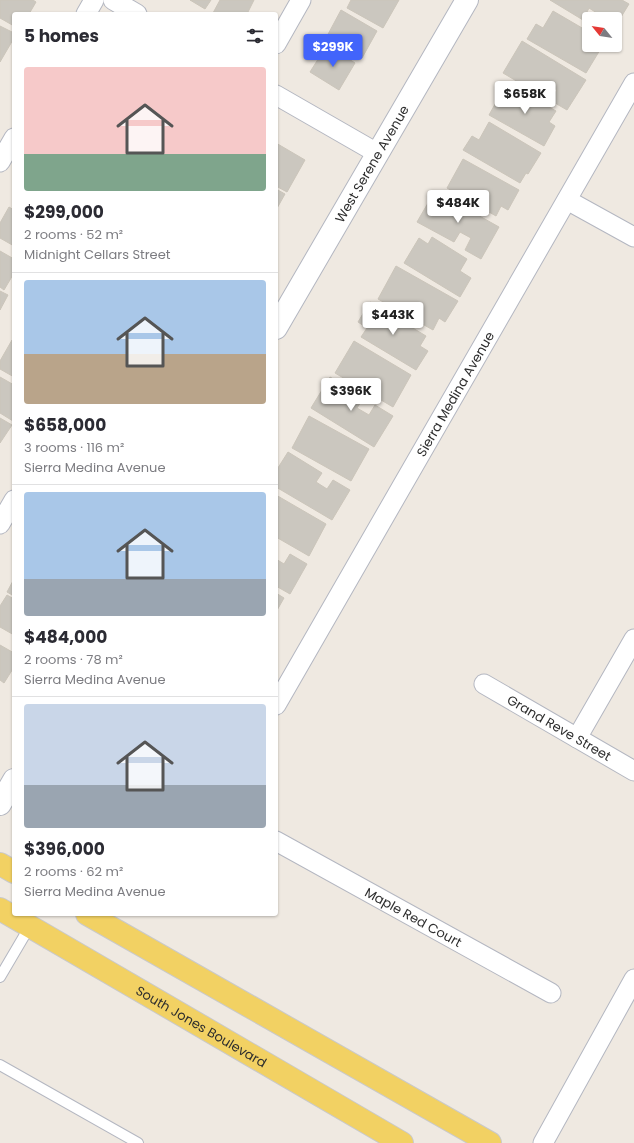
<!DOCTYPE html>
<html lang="en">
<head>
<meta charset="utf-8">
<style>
  :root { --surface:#fff; --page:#f2f2f3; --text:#2b2b33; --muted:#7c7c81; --line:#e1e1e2; --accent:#4264fb }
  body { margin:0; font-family:Poppins,sans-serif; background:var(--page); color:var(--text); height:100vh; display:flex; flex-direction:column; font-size:15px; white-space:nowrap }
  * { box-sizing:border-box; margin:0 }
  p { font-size:13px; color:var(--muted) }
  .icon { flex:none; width:22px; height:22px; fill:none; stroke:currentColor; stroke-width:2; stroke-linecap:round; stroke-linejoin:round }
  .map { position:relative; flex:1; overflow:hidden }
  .side { position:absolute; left:12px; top:12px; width:266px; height:904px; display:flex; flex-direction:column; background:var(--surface); border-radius:4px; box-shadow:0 1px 3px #0004 }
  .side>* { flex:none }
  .needle { width:26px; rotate:300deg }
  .fabs { position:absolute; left:582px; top:12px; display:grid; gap:8px }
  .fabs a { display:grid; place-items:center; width:40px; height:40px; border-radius:4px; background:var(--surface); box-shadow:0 1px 3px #0004; font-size:20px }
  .price { position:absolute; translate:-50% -34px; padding:0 9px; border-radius:4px; background:#fff; color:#222; font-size:13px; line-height:26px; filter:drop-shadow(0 1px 2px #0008) }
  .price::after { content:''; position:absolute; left:50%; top:24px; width:12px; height:9px; margin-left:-6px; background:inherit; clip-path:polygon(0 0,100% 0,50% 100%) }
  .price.selected { background:var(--accent); color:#fff }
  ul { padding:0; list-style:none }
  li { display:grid; align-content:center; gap:8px; height:212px; padding:0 12px }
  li+li { border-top:1px solid var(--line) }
  li span { display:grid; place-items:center; height:124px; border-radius:4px; color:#555 }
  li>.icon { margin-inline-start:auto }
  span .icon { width:72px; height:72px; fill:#fffc; stroke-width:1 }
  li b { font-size:17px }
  h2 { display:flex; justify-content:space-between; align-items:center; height:48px; padding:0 12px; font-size:17px }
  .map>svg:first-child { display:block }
</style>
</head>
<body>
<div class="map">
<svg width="634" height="1143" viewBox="0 0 634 1143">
  <rect width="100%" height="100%" fill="#efe9e1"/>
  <g fill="#cbc7bf" stroke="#cbc5ba">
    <polygon points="0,0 33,0 36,2 29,14 14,14 14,26 0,18"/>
    <polygon points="190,0 211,0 205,9"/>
    <polygon points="220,0 254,0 247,14 215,14 213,13"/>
    <polygon points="351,0 399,0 383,28 347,8"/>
    <polygon points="550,0 622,0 629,4 615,27 615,19 598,19 600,15 589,8 583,20"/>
    <polygon points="341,10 377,31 362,58 326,38"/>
    <polygon points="553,11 589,32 589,45 603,45 586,73 527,39 536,24 543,28"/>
    <polygon points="0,26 14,33 14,38 0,62"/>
    <polygon points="522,41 586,80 567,110 550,100 557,90 547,84 540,95 503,73"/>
    <polygon points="327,45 355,63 339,90 310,72"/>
    <polygon points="516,88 556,111 549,122 555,126 544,146 489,115 503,90 512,95"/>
    <polygon points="489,122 541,153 528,174 526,173 520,183 463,150 472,136 479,140"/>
    <polygon points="276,143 305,160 287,192 276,186"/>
    <polygon points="463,159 519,190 508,210 501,206 496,216 447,188"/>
    <polygon points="276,189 285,194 276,210"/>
    <polygon points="435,191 499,227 481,259 465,250 471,238 460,232 454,242 417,222"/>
    <polygon points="9,207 14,210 14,246 0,238 0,223"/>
    <polygon points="432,237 467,259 460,271 471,278 460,297 404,263 419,238 428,244"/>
    <polygon points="0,251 14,259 14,273 4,290 0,287"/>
    <polygon points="396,266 458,301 445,322 439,318 433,330 378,299"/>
    <polygon points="0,291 8,295 0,310"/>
    <polygon points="370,302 426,336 420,346 428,351 416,370 361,337 367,328 358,322"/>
    <polygon points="12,340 14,341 14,377 0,369 0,361"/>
    <polygon points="354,341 411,375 393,407 335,373"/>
    <polygon points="0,377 14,385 14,419 13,421 0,413"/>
    <polygon points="330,377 364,397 357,408 369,415 375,405 393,416 374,447 311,408"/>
    <polygon points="309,416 369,449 351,481 292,448"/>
    <polygon points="0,418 12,425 0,443"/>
    <polygon points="288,452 322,473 316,482 327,489 333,480 350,490 332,520 276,487 276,471"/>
    <polygon points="276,495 326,524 309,556 276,537"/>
    <polygon points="290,554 307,564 290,594 276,586 276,559 284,564"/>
    <polygon points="14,579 14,596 7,592"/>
    <polygon points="276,593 284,598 276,612"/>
    <polygon points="7,595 14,599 14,635 0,627 0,606"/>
    <polygon points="0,645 14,653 14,667 4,683 0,680"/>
  </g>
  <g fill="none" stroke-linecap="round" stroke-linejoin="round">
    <defs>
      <g id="service">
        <polyline points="0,977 30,926"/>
        <polyline points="0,1065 138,1143"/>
      </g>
      <g id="minor">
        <polyline points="113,0 137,14"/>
        <polyline points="86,14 94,0"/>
        <polyline points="276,44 301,0"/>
        <polyline points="276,95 377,153"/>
        <polyline points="0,162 14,138"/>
        <polyline points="567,200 634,237"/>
        <polyline points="0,524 14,500"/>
        <path id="s1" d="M484,684L634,771"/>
        <path id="s2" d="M276,705L634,83"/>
        <polyline points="577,738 634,639"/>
        <path id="s3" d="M276,841L551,993"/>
        <polyline points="543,1143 634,979"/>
      </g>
      <g id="tertiary">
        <path id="s4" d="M276,328L467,0"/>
        <polyline points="0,804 14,780"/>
      </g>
      <g id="primary">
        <polyline points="0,864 14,872"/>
        <path id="s5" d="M0,909L402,1143"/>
        <polyline points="87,914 490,1143"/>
      </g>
    </defs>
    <use href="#service" stroke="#b4b7c1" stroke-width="12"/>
    <use href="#minor" stroke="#b4b7c1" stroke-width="21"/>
    <use href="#tertiary" stroke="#b4b7c1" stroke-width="24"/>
    <use href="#primary" stroke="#c9c9c9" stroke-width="24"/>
    <use href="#service" stroke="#fff" stroke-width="10"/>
    <use href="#minor" stroke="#fff" stroke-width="19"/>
    <use href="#tertiary" stroke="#fff" stroke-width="22"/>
    <use href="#primary" stroke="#f2d163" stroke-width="22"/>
  </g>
  <g text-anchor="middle" stroke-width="3" stroke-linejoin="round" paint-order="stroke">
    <g font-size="13" fill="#2e2e2e" stroke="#fff">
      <text dy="5" stroke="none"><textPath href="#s4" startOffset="190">West Serene Avenue</textPath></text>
      <text dy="5" stroke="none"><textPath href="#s2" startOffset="359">Sierra Medina Avenue</textPath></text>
      <text dy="5" stroke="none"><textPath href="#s1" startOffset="87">Grand Reve Street</textPath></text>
      <text dy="5" stroke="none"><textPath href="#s3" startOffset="157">Maple Red Court</textPath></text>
      <text dy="5" stroke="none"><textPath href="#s5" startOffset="233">South Jones Boulevard</textPath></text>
    </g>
  </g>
</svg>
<div class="fabs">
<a><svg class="needle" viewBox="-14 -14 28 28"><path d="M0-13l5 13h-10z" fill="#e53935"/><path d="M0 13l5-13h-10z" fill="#7c7c81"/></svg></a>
</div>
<b class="price selected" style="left:333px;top:68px">$299K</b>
<b class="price" style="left:525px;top:115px">$658K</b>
<b class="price" style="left:458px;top:224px">$484K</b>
<b class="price" style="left:393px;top:336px">$443K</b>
<b class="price" style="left:351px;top:412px">$396K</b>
<section class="side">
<h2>5 homes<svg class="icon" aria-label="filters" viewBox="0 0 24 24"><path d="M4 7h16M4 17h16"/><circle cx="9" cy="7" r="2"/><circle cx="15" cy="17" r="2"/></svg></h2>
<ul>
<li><span style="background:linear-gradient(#f6c9c9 70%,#7fa58c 0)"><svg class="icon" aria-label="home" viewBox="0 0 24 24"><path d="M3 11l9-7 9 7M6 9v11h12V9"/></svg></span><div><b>$299,000</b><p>2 rooms · 52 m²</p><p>Midnight Cellars Street</p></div></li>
<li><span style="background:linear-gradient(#a9c7e8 60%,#b9a48a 0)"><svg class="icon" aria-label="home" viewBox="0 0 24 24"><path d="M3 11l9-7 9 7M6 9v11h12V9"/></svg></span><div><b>$658,000</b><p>3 rooms · 116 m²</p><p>Sierra Medina Avenue</p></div></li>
<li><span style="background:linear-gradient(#a9c7e8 70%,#9aa5b1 0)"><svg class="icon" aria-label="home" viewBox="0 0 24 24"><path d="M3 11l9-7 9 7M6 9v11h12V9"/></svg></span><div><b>$484,000</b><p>2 rooms · 78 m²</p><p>Sierra Medina Avenue</p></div></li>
<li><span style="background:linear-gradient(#c9d6e8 65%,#9aa5b1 0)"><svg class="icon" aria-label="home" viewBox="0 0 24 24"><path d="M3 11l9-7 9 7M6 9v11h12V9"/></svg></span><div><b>$396,000</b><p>2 rooms · 62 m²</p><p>Sierra Medina Avenue</p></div></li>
</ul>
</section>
</div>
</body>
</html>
